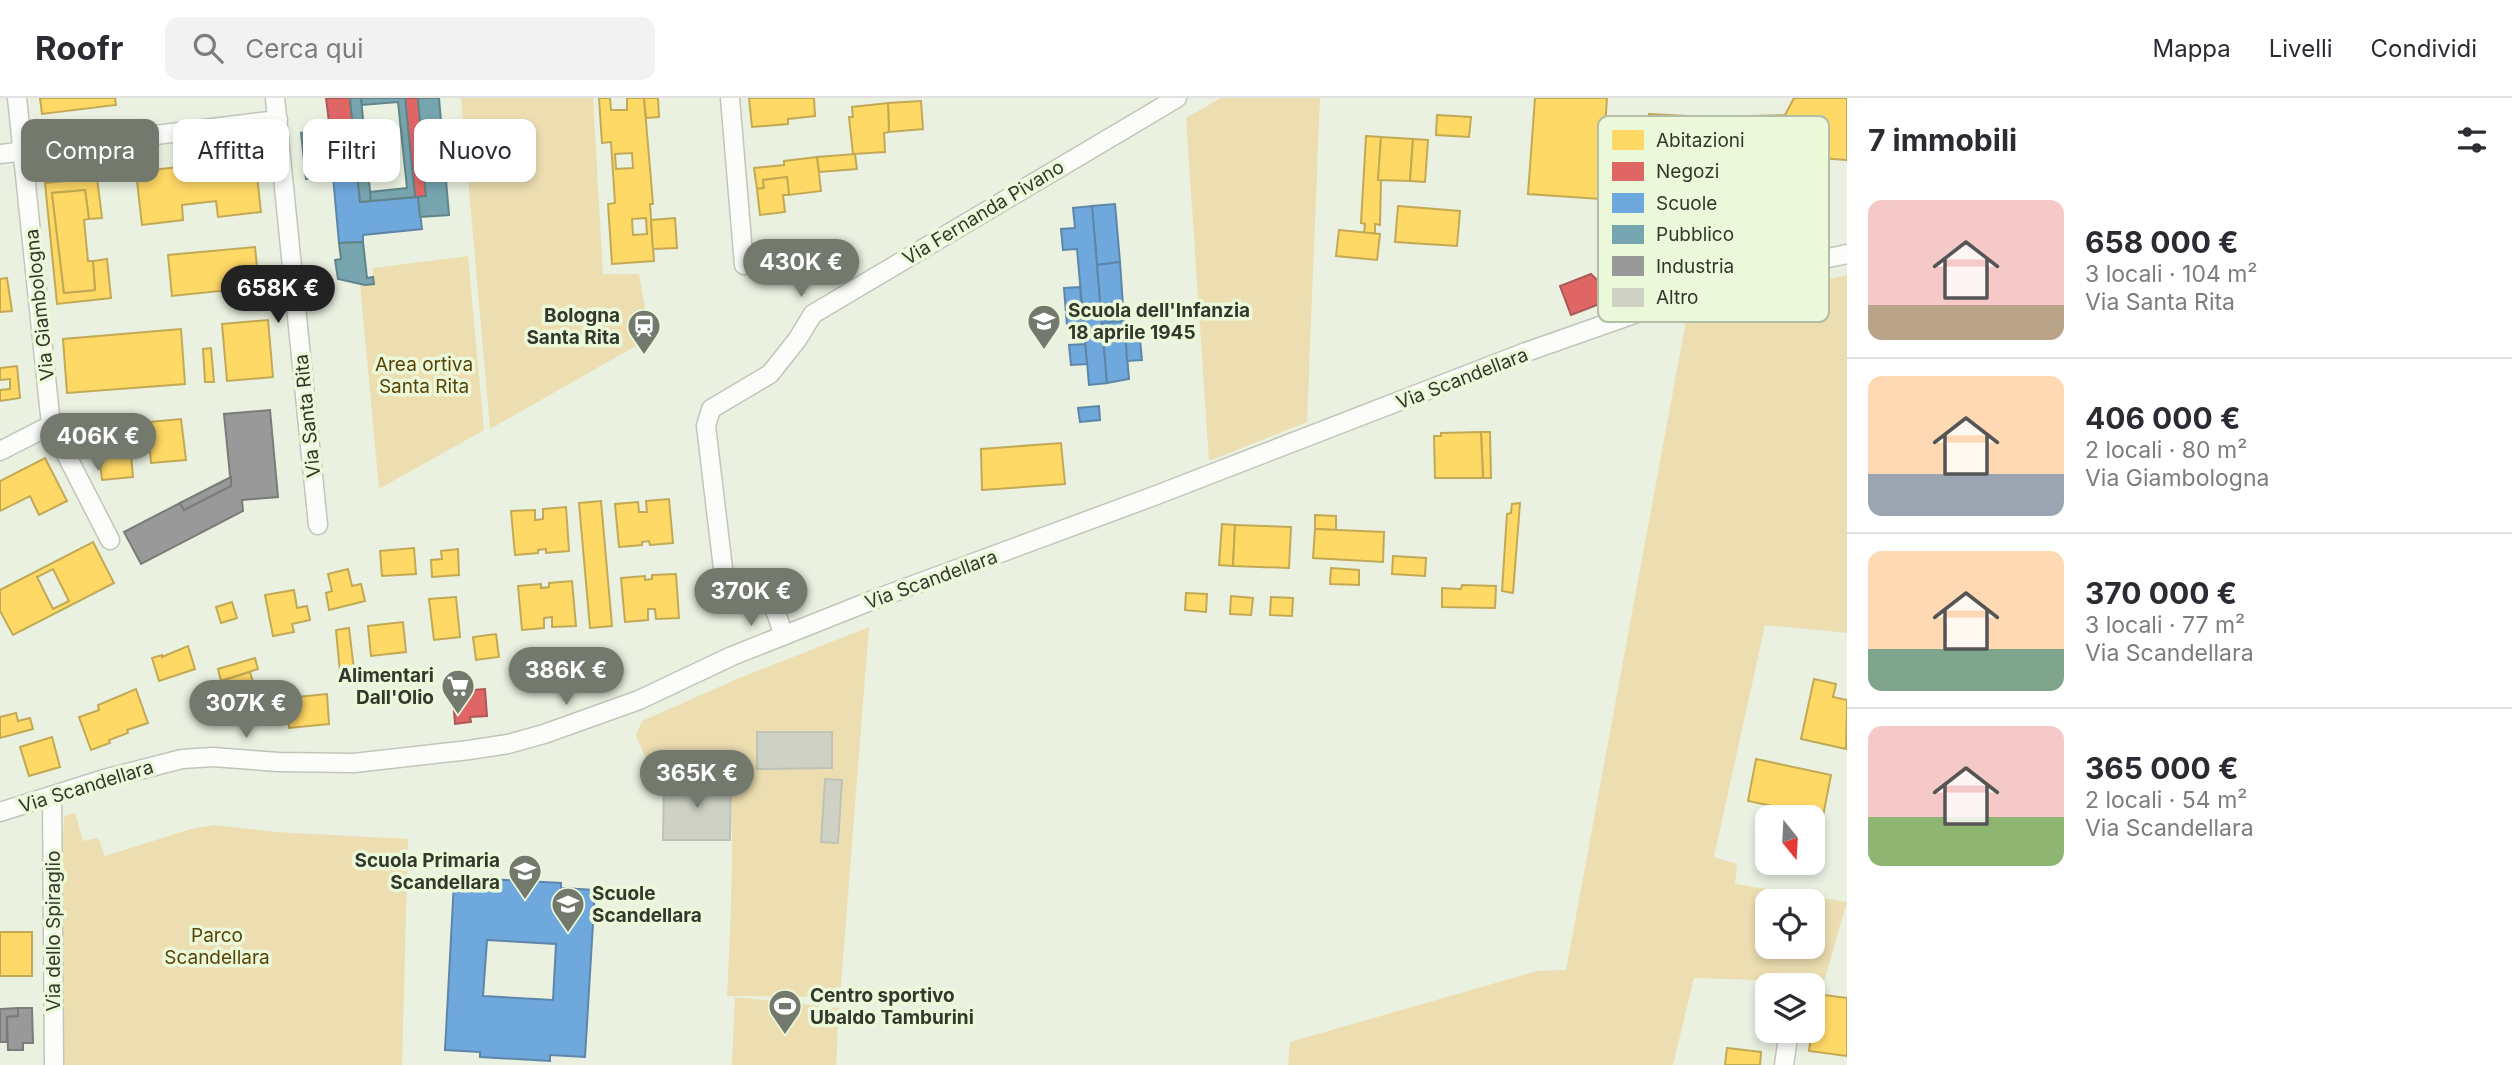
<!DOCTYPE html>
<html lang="it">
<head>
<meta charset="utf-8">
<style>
  :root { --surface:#fff; --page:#f2f2f3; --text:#2b2b33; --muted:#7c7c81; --line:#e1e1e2; --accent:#73796c }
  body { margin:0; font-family:Inter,sans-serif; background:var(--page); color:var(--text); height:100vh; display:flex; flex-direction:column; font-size:26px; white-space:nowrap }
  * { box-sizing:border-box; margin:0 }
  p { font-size:23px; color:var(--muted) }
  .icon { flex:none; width:38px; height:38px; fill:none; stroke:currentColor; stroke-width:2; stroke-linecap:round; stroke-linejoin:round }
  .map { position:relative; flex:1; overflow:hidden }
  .details { display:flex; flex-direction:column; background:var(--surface); width:665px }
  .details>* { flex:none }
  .top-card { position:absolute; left:21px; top:21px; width:665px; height:63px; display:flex; gap:14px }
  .needle { width:46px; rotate:162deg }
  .tools { position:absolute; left:1755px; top:707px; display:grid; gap:14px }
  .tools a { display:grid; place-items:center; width:70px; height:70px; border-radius:14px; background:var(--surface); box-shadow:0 4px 10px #0003; font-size:35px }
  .price { position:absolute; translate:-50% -60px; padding:0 16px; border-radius:24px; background:var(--accent); color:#fff; font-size:23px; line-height:46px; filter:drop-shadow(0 2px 4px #0008) }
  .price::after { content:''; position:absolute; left:50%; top:42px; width:21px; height:16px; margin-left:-10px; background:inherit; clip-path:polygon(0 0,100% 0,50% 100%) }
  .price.active { background:#222; color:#fff }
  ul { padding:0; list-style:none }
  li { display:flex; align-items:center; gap:21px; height:175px; padding:0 21px }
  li+li { border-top:2px solid var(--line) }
  li span { display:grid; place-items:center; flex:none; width:196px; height:140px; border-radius:14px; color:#555 }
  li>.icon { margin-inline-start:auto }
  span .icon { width:84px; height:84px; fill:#fffc; stroke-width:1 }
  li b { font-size:30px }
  h2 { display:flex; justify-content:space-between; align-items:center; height:84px; padding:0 21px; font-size:30px }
  .tag { padding:0 24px; border-radius:14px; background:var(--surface); box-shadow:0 4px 10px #0003; font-size:24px; line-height:63px }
  .tag.active { background:var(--accent); color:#fff }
  header { display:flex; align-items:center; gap:42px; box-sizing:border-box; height:98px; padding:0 35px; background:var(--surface); border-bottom:2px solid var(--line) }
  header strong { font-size:33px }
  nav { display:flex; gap:38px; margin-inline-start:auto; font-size:24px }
  .search { width:490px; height:63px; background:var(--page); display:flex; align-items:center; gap:18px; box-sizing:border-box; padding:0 24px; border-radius:14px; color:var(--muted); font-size:26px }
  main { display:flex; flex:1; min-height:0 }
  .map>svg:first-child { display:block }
</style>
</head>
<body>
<header>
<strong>Roofr</strong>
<div class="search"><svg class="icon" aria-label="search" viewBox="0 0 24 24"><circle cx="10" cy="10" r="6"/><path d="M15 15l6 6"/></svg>Cerca qui</div>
<nav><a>Mappa</a><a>Livelli</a><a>Condividi</a></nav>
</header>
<main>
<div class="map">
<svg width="1847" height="967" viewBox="0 0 1847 967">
  <rect width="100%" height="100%" fill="#eaf1e1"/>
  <g fill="#ecdeb1" fill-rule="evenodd">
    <polygon points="461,0 593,0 603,176 639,176 650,240 490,331"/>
    <polygon points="1221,0 1320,0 1307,324 1209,363 1186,20"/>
    <polygon points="468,158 484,332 379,391 360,186 373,186 373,170"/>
    <path d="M1847,177V535L1765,527L1714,759L1737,766L1735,786L1847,804L1824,884L1694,880L1673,967H1288L1290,944L1537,873L1566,872L1688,212ZM1768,803H1813V849H1768Z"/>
    <path d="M869,529L840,899L727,898C731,822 734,746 731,671L651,674L636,637L642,623L737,581Z"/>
    <polygon points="75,715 83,743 98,740 105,758 191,731 214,727 276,734 408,741 402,967 51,967 64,718"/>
    <polygon points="735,899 839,910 836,967 732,967"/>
  </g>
  <g fill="#ffd966" stroke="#c2a955" stroke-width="2" fill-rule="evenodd">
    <polygon points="40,0 115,0 116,7 42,16"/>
    <path d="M599,0H610L611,12H627V0H644L653,106H650L654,163L612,166L608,106L615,105L611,44L602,45ZM632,55L633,70L616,71L615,56ZM646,120L647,136L633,137L632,121Z"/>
    <polygon points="644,0 658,0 659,19 646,20"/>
    <polygon points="749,0 814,0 815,18 788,21 788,26 752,29"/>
    <polygon points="1535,0 1607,0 1600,101 1528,96"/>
    <polygon points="1794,0 1847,0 1847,62 1819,60 1815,76 1794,67 1749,67 1752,18 1785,17"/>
    <polygon points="921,3 923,31 889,34 888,5"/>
    <polygon points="888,5 889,34 884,35 885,54 853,56 849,19 853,19 852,9"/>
    <polygon points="1649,16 1687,18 1683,86 1645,84"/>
    <polygon points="1437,17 1471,19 1469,39 1436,37"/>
    <polygon points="1366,38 1381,39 1378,82 1381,82 1380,127 1375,126 1375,136 1364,135 1365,126 1361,125"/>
    <polygon points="1381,39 1413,41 1410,83 1378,82"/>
    <polygon points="1413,41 1428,42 1425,84 1410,83"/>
    <polygon points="855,56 857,71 819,74 817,59"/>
    <polygon points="817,59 821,93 789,97 787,79 763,82 764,90 757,91 754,70 784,67 784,63"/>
    <polygon points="255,60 261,114 218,119 216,103 182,107 183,122 142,127 136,74"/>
    <polygon points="787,79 789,97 783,97 785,114 760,117 757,91 764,90 763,82"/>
    <polygon points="97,80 102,120 89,121 85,92 52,95 64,195 95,192 93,163 107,161 111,200 57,206 45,85"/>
    <polygon points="85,92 89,121 84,122 88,163 93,163 95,192 64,195 52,95"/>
    <polygon points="1398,108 1460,113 1457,148 1395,144"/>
    <polygon points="675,120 677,150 653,151 651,122"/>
    <polygon points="1339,132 1380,136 1377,162 1336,158"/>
    <polygon points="255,149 259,189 172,198 168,157"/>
    <polygon points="7,180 12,213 0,214 0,181"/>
    <polygon points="268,222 273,279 227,283 222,226"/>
    <polygon points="181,231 185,286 67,295 63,241"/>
    <polygon points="211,250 214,284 205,284 203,251"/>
    <polygon points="17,268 20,300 0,303 0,292 10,291 10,281 0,282 0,270"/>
    <polygon points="181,321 186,362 151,365 150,354 131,356 133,379 102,382 96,329"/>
    <polygon points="1481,334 1490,334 1491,380 1483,380"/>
    <polygon points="1481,334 1483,380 1435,380 1434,338 1441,338 1441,335"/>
    <polygon points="1061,345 1065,386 982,392 981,351"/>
    <polygon points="45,360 67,403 39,417 30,398 0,413 0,383"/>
    <polygon points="669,401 673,445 650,447 649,443 642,444 642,447 619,449 615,406 638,404 639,414 647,414 646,403"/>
    <polygon points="601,403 612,528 590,530 579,405"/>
    <polygon points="1520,405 1513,495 1502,493 1507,416 1511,415 1512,406"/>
    <polygon points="566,409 569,453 546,455 546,451 538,452 538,455 515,457 511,413 535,412 535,422 543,421 543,411"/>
    <polygon points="1315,417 1336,418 1336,432 1315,431"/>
    <polygon points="1222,426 1235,427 1233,468 1219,467"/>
    <polygon points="1235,427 1291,429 1289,470 1233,468"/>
    <polygon points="1315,431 1384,434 1383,464 1313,460"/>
    <path d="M93,444L114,485L13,537L0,513V492ZM53,471L69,503L53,511L37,479Z"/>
    <polygon points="414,450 416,476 382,478 380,453"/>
    <polygon points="458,451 459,477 432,479 431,462 442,461 441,453"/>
    <polygon points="1393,458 1426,460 1425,478 1392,476"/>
    <polygon points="1331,470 1359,472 1359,487 1330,486"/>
    <polygon points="348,471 352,488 361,486 365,503 329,512 326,495 332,493 328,476"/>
    <polygon points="676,476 679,520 656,521 655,511 648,511 648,522 625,524 621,480 645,478 645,482 652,481 652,477"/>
    <polygon points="572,483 576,528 552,529 552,519 544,520 544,530 522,532 518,488 541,486 541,490 549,489 549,485"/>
    <polygon points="1462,487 1496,488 1495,510 1442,509 1442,490 1461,491"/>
    <polygon points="294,492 297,510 307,508 310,522 292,526 294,534 273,538 265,497"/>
    <polygon points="1186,495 1207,496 1206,514 1185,512"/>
    <polygon points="1231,498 1253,500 1251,517 1230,516"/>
    <polygon points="456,499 460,539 434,542 429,501"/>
    <polygon points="1271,499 1293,500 1292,518 1270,517"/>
    <polygon points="232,504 237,520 221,525 216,509"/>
    <polygon points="403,524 406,554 371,558 368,528"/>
    <polygon points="349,530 354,572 340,574 336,532"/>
    <polygon points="496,536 499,559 476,562 473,539"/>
    <polygon points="188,548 195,571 159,583 152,560 162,557 162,559"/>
    <polygon points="255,560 258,571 221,583 218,571"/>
    <polygon points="250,574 260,607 232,616 221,583"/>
    <polygon points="1814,581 1836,586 1833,599 1847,602 1846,651 1801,641"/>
    <polygon points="136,591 148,625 127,632 128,635 109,642 110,645 91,652 79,619 99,612 98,607"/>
    <polygon points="327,596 329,626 289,630 286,600"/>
    <polygon points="16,615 18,623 30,620 33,631 0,640 0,619"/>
    <polygon points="52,639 60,669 29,678 20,649"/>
    <polygon points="1756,661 1831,677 1823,718 1748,703"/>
    <rect x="0" y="834" width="32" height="44"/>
    <polygon points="1783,878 1799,879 1798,887 1782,887"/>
    <polygon points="1817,896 1847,900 1847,958 1809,953"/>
    <polygon points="1727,950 1761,954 1760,967 1725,967"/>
  </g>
  <g fill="#e06666" stroke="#ac5855" stroke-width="2">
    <polygon points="326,0 354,0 350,0 353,30 330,32"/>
    <polygon points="405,0 418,0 426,98 415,99"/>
    <polygon points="1591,176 1602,187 1602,205 1571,217 1560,188"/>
    <polygon points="472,586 473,592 485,591 487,618 470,619 471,624 455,626 452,587"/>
  </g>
  <g fill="#6fa8dc" stroke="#5d86a8" stroke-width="2" fill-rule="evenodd">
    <polygon points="357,75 360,104 418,99 422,131 363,137 363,144 339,145 333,78"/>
    <polygon points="1115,106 1120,164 1097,167 1092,108"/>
    <polygon points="1092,108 1107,285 1089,287 1077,151 1063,152 1061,131 1075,130 1073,110"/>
    <polygon points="1120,164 1124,223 1102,225 1097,167"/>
    <polygon points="1080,189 1083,226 1067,228 1064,190"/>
    <polygon points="1124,223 1129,281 1107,285 1102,225"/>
    <polygon points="1140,242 1142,262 1127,263 1126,243"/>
    <polygon points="1085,246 1087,266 1071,267 1069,247"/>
    <polygon points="1099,308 1100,322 1080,324 1078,310"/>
    <path d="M490,781L561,785V790L595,792L585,959L550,957V963L480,959V954L445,952L454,784L489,786ZM487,842L556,846L553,902L483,898Z"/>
  </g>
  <g fill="#76a5af" stroke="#628488" stroke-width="2">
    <polygon points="350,0 361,0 371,103 360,104 357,75 345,77 341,31 353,30"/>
    <polygon points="361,0 405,0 415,99 371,103 370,94 407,90 398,4 362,7"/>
    <polygon points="418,0 439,0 449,117 420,119 418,99 426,98"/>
    <polygon points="341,31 345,77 306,81 301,35"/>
    <polygon points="363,144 367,180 373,179 374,186 365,187 338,181 335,162 341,161 339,145"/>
  </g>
  <g fill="#999" stroke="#7a7c79" stroke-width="2">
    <polygon points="270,312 278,399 242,402 243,413 141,466 124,434 180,405 184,412 231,388 224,316"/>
    <polygon points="231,379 231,388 184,412 180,405"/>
    <polygon points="18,910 18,918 7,919 7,944 0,944 0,911"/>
    <polygon points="18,910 32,910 33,945 23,945 23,952 8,952 7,919 18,918"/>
  </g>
  <g fill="#ced1c4" stroke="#bfc2b5" stroke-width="2">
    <polygon points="757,634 832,634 832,670 757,671"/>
    <polygon points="664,681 731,682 730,742 663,742"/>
    <polygon points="825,681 842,682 838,745 821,744"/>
  </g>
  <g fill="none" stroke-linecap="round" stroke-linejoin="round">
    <defs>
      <g id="minor">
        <polyline points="17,0 51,327 110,442"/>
        <polyline points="275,0 318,427"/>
        <polyline points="730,0 744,167"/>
        <polyline points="0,56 278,22"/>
        <polyline points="0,353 51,327"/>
        <path d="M783,538C776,507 768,491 734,489L724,479L706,328L711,311L770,276L797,242L813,216L1177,0"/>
        <polyline points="52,698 54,967"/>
        <polyline points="0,714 104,681 182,661 213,659 278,664 354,665 469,652 508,646 544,636 639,602 732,558 873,502 1154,398 1526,254 1694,195 1777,171 1847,156"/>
        <polyline points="1784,967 1789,933"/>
      </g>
    </defs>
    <use href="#minor" stroke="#c1c6b9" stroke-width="21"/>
    <use href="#minor" stroke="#fcfdfa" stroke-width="18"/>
  </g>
  <defs>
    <symbol id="school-pin" viewBox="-11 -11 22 30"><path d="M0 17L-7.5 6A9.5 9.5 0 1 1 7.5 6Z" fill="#73796c" stroke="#ebf8da"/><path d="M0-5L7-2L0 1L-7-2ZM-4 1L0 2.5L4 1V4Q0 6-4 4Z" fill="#fff"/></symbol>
    <symbol id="station-pin" viewBox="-11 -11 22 30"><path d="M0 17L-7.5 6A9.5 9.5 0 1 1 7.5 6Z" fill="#73796c" stroke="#ebf8da"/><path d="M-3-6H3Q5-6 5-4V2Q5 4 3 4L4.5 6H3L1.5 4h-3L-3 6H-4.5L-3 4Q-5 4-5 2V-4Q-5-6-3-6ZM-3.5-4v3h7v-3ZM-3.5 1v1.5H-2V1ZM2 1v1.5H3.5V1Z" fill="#fff"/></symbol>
    <symbol id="supermarket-pin" viewBox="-11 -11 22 30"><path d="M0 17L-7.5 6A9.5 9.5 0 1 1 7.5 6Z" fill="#73796c" stroke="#ebf8da"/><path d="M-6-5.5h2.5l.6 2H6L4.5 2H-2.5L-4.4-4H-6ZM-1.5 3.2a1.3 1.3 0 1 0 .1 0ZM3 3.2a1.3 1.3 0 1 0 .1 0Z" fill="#fff"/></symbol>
    <symbol id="stadium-pin" viewBox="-11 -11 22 30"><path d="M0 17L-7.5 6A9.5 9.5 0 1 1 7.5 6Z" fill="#73796c" stroke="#ebf8da"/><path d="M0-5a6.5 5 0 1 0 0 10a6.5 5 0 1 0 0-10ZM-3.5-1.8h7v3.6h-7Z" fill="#fff"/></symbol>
  </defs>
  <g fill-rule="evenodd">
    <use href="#school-pin" x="1025" y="204" width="38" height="52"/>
    <use href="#station-pin" x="625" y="209" width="38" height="52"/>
    <use href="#supermarket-pin" x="439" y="569" width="38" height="52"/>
    <use href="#school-pin" x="506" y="754" width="38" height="52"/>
    <use href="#school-pin" x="549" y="787" width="38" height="52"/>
    <use href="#stadium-pin" x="766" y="889" width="38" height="52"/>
  </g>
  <g text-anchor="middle" stroke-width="7" stroke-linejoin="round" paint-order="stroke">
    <g font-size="19" fill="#33382d" stroke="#ebf8da">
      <text transform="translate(983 114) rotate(-31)" y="7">Via Fernanda Pivano</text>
      <text transform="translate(39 207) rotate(-96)" y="7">Via Giambologna</text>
      <text transform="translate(1462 280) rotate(-21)" y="7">Via Scandellara</text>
      <text transform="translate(307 318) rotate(-96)" y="7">Via Santa Rita</text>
      <text transform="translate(931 481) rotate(-20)" y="7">Via Scandellara</text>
      <text transform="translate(86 688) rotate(-17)" y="7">Via Scandellara</text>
      <text transform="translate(53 833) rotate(-90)" y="7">Via dello Spiraglio</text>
    </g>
    <g font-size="19" font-weight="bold" fill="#33382d" stroke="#ebf8da" text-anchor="start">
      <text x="1068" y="219">Scuola dell'Infanzia<tspan x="1068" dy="22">18 aprile 1945</tspan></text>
      <text x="620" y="224" text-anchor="end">Bologna<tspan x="620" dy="22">Santa Rita</tspan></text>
      <text x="434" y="584" text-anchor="end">Alimentari<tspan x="434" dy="22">Dall'Olio</tspan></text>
      <text x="500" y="769" text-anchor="end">Scuola Primaria<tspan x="500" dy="22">Scandellara</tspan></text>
      <text x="592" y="802">Scuole<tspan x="592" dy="22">Scandellara</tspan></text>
      <text x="810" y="904">Centro sportivo<tspan x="810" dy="22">Ubaldo Tamburini</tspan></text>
    </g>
    <g font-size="19" fill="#594408" stroke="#ebf8da">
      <text x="424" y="273">Area ortiva<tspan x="424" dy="22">Santa Rita</tspan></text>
      <text x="217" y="844">Parco<tspan x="217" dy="22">Scandellara</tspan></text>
    </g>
  </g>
  <rect x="1598" y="18" width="231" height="206" rx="10" fill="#ebf8da" stroke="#b4bea6" stroke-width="2"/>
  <rect x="1612" y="32" width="32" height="20" fill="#ffd966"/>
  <rect x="1612" y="64" width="32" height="19" fill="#e06666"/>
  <rect x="1612" y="95" width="32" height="20" fill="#6fa8dc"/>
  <rect x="1612" y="127" width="32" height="19" fill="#76a5af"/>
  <rect x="1612" y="158" width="32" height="20" fill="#999"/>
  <rect x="1612" y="190" width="32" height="19" fill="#ced1c4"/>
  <g font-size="19" fill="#33382d">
    <text x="1656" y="49">Abitazioni</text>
    <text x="1656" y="80">Negozi</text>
    <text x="1656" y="112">Scuole</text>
    <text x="1656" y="143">Pubblico</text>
    <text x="1656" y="175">Industria</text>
    <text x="1656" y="206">Altro</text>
  </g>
</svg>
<div class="tools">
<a><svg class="needle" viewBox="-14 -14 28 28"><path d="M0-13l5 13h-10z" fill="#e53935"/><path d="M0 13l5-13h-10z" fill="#7c7c81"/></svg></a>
<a><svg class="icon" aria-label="locate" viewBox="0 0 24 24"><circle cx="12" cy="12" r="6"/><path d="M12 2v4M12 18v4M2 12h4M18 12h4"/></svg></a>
<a><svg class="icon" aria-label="layers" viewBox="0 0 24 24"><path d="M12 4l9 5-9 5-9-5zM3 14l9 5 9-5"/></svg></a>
</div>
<b class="price" style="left:801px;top:201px">430K €</b>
<b class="price active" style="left:278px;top:227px">658K €</b>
<b class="price" style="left:98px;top:375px">406K €</b>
<b class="price" style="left:751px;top:530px">370K €</b>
<b class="price" style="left:566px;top:609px">386K €</b>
<b class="price" style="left:246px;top:642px">307K €</b>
<b class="price" style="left:697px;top:712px">365K €</b>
<div class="top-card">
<a class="tag active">Compra</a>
<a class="tag">Affitta</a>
<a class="tag">Filtri</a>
<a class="tag">Nuovo</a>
</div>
</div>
<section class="details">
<h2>7 immobili<svg class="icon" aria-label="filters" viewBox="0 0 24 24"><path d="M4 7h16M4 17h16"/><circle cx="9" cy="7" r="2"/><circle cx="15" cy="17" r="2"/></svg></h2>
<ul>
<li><span style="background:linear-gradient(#f6c9c9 75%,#b9a48a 0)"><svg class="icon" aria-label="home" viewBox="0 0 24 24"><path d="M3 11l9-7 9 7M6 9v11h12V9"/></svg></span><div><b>658 000 €</b><p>3 locali · 104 m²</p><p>Via Santa Rita</p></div></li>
<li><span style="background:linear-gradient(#ffd9b3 70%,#9aa5b1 0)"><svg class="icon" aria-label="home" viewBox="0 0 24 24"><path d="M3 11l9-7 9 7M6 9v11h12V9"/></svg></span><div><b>406 000 €</b><p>2 locali · 80 m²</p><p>Via Giambologna</p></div></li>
<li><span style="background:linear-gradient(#ffd9b3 70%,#7fa58c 0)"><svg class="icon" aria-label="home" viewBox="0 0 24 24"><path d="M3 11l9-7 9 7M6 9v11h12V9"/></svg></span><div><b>370 000 €</b><p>3 locali · 77 m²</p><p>Via Scandellara</p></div></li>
<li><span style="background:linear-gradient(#f6c9c9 65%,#8fb573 0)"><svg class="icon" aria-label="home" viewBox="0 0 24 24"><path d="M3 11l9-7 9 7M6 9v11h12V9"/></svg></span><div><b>365 000 €</b><p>2 locali · 54 m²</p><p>Via Scandellara</p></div></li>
</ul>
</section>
</main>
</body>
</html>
